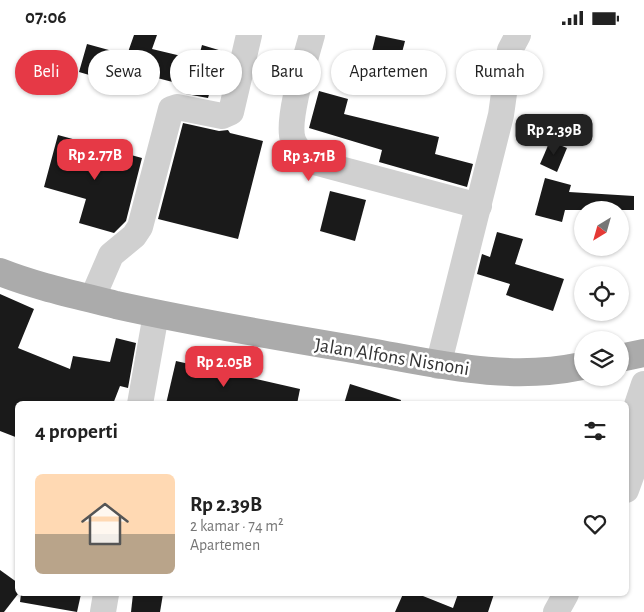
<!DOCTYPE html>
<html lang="id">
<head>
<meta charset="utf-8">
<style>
  :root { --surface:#fff; --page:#f6f6f6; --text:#222; --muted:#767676; --line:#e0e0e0; --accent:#e63946 }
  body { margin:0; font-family:"Alegreya Sans",sans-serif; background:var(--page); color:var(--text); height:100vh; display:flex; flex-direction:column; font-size:19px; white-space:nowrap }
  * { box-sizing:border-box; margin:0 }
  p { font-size:16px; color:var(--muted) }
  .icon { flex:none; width:28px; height:28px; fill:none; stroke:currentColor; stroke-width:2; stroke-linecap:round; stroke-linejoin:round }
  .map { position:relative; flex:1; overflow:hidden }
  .side { position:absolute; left:15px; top:366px; width:614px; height:195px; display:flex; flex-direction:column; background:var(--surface); border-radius:8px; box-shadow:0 1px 4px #0004 }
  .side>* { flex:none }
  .guide { position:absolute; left:15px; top:15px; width:615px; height:45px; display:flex; gap:10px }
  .needle { width:32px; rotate:217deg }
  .fabs { position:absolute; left:574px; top:166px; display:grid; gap:10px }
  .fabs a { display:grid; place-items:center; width:55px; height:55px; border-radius:50%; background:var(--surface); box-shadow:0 1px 4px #0004; font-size:25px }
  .price { position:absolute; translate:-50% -42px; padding:0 11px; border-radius:10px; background:var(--accent); color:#fff; font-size:16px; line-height:32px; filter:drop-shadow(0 1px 2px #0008) }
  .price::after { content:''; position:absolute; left:50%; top:30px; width:15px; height:11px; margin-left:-8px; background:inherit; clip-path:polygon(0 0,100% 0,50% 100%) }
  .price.active { background:#222; color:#fff }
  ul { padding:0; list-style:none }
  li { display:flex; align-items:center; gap:15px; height:125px; padding:0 20px }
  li+li { border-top:1px solid var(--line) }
  li span { display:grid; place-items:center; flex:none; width:140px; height:100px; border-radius:8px; color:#555 }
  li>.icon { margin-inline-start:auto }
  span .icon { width:60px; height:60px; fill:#fffc; stroke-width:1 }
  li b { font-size:21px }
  h2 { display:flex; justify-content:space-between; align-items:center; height:60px; padding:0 20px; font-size:21px }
  .chip { padding:0 18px; border-radius:22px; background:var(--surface); box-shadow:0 1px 4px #0004; font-size:18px; line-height:45px }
  .chip.active { background:var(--accent); color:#fff }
  .status { display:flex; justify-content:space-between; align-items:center; height:35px; padding:0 25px; background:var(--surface); direction:ltr }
  .status svg { height:14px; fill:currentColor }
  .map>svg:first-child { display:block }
</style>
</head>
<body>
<div class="status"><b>07:06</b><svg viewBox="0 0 49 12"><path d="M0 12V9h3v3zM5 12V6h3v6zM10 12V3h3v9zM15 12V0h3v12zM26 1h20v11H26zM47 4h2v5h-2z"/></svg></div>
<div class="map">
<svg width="644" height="577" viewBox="0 0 644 577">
  <rect width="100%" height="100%" fill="#fff"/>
  <g fill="#1a1a1a">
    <polygon points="134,0 157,0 152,14 198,25 202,10 222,16 208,63 186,59 188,51 138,38 134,53 79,37 87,9 127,20"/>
    <polygon points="376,0 405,6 394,49 366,41"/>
    <polygon points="319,56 348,64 344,79 439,102 435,119 473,129 467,152 379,127 382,115 309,93"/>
    <polygon points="183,88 219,96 228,95 230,98 263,106 238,204 158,184"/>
    <polygon points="58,100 142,123 126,186 114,198 79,188 86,164 44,152"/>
    <polygon points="550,106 567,113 557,137 540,129"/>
    <polygon points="545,143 571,150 569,157 634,161 634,175 565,175 562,187 535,180"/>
    <polygon points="330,156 366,165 355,206 320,196"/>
    <polygon points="497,197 523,204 515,229 564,244 553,276 506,260 510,249 477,239 482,219 490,222"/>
    <polygon points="0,259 34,274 18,313 70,334 73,321 110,327 116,303 136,308 128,353 120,351 113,369 18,369 18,403 0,396"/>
    <polygon points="176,326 300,354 297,369 166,369"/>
    <polygon points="350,349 401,365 400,369 344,369"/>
    <polygon points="0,535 18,548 18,559 4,577 0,577"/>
    <polygon points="21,559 81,559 77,577 20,567"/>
    <polygon points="133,559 163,559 160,577 131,577"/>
    <polygon points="403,559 418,559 453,573 458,559 494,559 488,577 395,577"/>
  </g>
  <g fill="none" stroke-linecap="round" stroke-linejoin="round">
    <g stroke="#d0d0d0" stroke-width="26">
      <path d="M312,0C306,22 286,85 293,105C296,115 306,121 314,127L479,171"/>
      <polyline points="92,264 111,220 134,201 140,192 171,74 177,72 222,81 231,77 249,0"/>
      <polyline points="438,331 501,80 510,15 518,0"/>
      <polyline points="140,369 156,279"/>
      <polyline points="626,455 634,433 637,370 644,349"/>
      <polyline points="103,577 106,559"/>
      <polyline points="556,577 566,559"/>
    </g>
    <g stroke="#ababab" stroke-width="28">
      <path d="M0,237C38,252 77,260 116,270C193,287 269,300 347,313C427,326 501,348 582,331"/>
      <polyline points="620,323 644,318"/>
    </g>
  </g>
  <g text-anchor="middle" stroke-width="5" stroke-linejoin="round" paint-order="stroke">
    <g font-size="20" fill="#333" stroke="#fff">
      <text transform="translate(392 321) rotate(9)" y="7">Jalan Alfons Nisnoni</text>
    </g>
  </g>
</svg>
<div class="fabs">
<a><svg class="needle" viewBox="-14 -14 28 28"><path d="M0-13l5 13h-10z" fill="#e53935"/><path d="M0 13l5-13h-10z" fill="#767676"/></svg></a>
<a><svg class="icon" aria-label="locate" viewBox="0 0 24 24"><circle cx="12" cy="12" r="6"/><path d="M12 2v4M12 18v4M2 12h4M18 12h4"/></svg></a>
<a><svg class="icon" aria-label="layers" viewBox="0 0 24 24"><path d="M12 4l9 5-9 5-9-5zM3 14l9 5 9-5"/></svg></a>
</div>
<b class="price active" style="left:554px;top:121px">Rp 2.39B</b>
<b class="price" style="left:95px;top:146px">Rp 2.77B</b>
<b class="price" style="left:309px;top:147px">Rp 3.71B</b>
<b class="price" style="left:224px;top:353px">Rp 2.05B</b>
<div class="guide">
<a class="chip active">Beli</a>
<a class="chip">Sewa</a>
<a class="chip">Filter</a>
<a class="chip">Baru</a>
<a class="chip">Apartemen</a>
<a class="chip">Rumah</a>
</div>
<section class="side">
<h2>4 properti<svg class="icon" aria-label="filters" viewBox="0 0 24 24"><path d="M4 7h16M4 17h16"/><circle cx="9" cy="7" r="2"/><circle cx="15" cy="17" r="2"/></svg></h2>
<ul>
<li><span style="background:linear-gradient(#ffd9b3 60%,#b9a48a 0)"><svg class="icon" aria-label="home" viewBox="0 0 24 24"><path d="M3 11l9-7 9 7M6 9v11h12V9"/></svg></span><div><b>Rp 2.39B</b><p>2 kamar · 74 m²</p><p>Apartemen</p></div><svg class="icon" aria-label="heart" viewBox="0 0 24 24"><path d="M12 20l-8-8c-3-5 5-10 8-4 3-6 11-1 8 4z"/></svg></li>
</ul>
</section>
</div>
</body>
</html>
